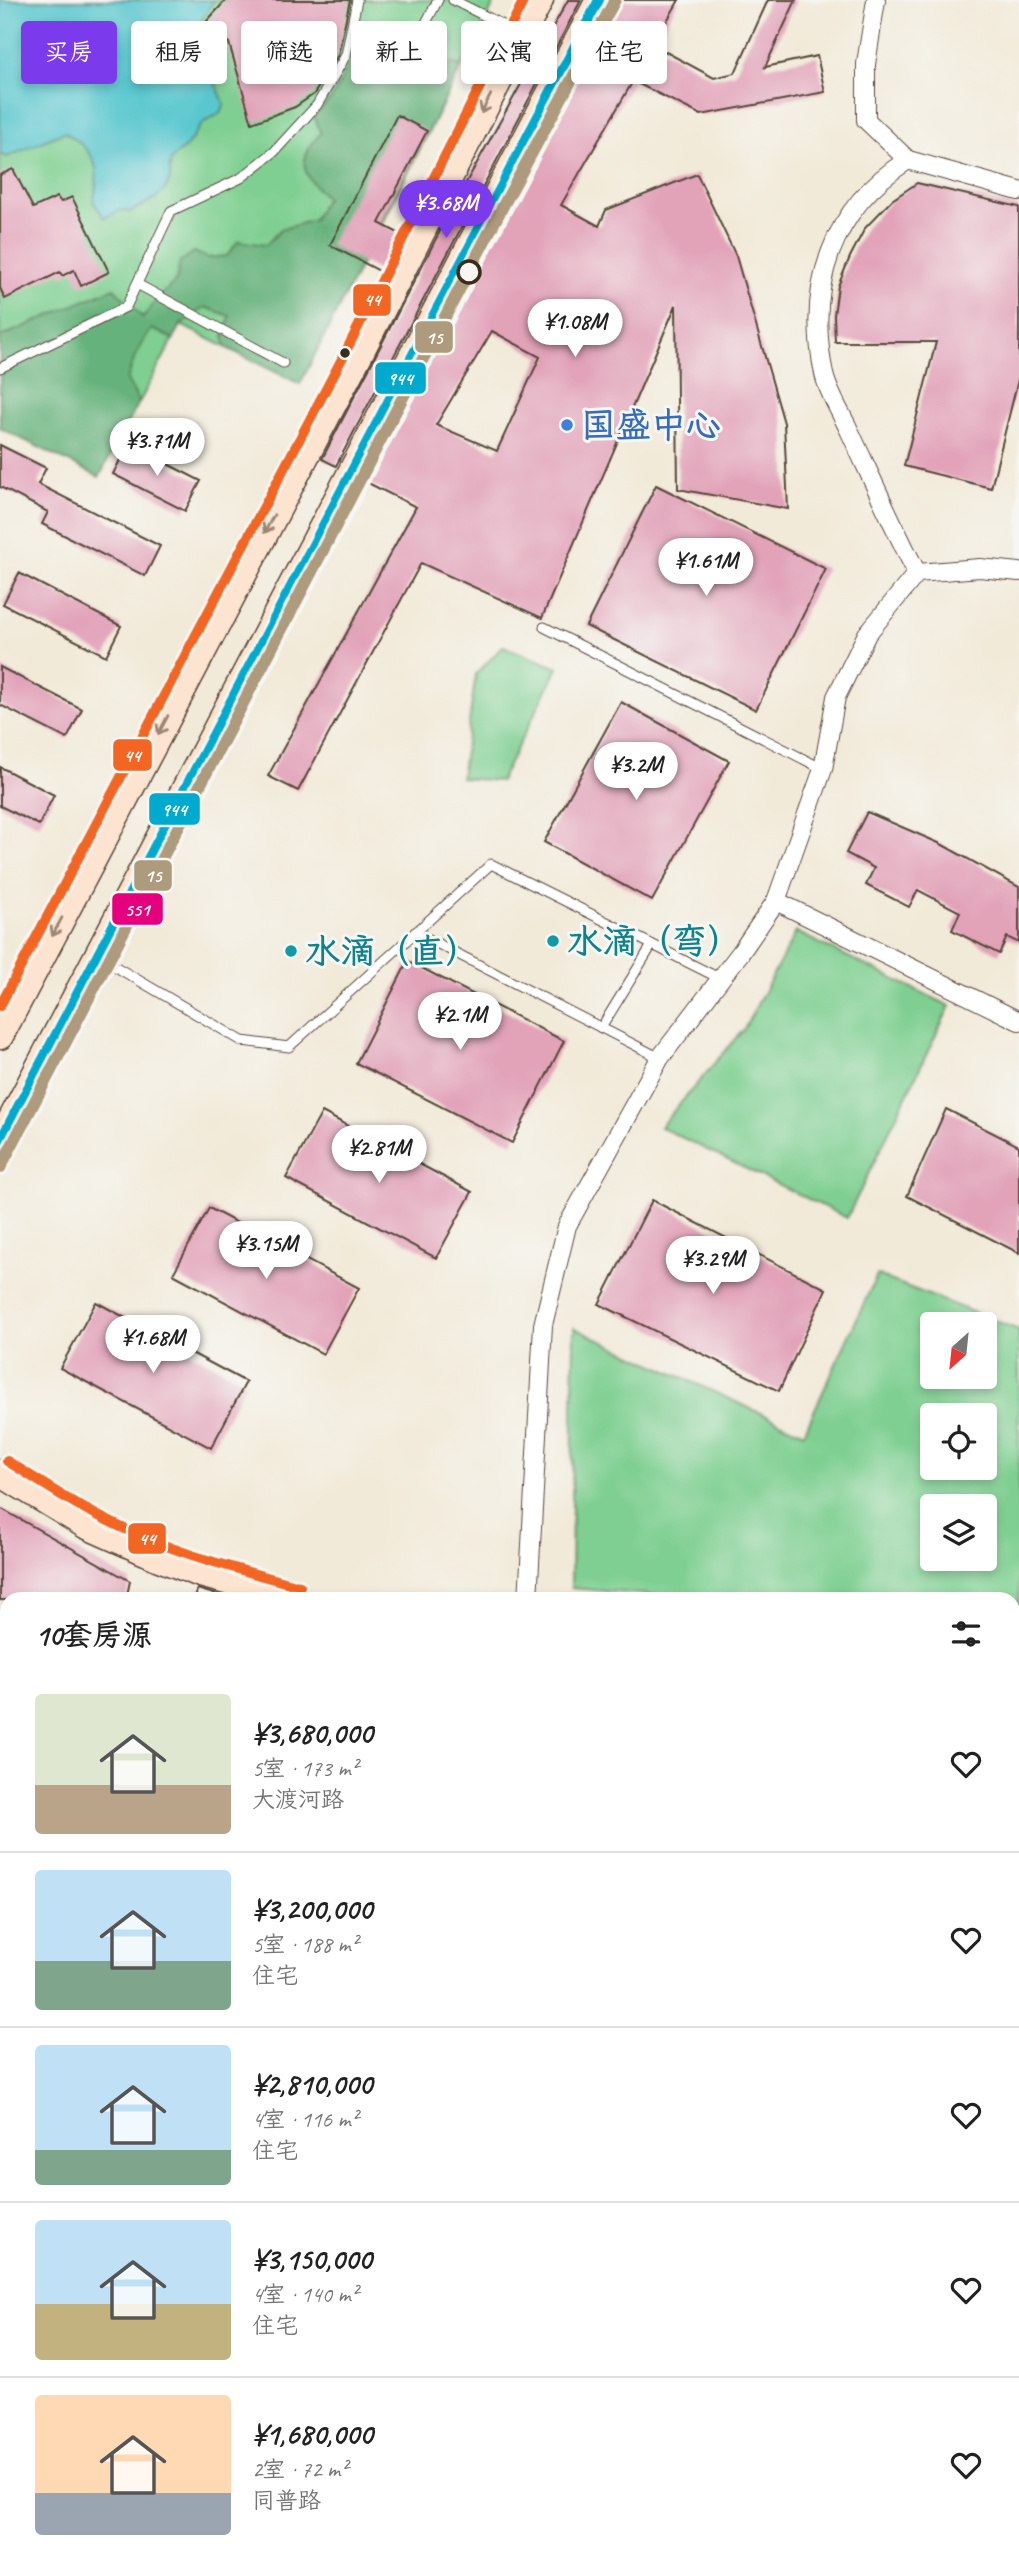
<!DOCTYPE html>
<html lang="zh">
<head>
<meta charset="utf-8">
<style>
  :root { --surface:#fff; --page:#f6f6f6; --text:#222; --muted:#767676; --line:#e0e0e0; --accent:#7c3aed }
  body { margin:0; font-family:Caveat,"LXGW WenKai TC",sans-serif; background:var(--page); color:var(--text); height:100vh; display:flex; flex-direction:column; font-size:26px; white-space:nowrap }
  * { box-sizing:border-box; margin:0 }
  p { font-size:23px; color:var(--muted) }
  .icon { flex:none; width:38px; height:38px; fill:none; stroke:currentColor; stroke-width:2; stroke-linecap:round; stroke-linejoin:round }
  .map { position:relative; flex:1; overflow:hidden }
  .side { position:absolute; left:0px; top:1592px; width:1020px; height:975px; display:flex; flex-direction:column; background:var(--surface); border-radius:21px 21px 0 0; box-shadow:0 4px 10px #0003 }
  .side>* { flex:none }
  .top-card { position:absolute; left:21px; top:21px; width:978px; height:63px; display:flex; gap:14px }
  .needle { width:46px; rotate:207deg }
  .controls { position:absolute; left:920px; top:1312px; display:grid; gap:14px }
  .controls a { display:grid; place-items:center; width:77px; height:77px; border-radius:7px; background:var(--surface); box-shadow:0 4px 10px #0003; font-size:35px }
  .price { position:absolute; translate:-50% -60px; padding:0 16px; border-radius:24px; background:#fff; color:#222; font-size:23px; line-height:46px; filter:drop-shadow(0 2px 4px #0008) }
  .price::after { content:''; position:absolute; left:50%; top:42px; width:21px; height:16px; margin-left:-10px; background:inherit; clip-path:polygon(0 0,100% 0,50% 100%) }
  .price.current { background:var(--accent); color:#fff }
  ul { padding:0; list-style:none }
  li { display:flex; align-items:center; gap:21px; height:175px; padding:0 35px }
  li+li { border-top:2px solid var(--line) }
  li span { display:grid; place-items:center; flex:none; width:196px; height:140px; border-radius:7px; color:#555 }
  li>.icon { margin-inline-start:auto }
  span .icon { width:84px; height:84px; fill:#fffc; stroke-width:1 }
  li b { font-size:30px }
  h2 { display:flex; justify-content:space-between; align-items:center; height:84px; padding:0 35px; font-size:30px }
  .chip { padding:0 24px; border-radius:7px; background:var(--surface); box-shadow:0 4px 10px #0003; font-size:24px; line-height:63px }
  .chip.current { background:var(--accent); color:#fff }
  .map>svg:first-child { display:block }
</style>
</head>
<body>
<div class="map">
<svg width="1019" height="2567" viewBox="0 0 1019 2567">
  <rect width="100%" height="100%" fill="#f6f6f2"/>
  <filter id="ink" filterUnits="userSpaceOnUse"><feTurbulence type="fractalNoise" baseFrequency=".0143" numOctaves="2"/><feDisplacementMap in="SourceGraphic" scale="14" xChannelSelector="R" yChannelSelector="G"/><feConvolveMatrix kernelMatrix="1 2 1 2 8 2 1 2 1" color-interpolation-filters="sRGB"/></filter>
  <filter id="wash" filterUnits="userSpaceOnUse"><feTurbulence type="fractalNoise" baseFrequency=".00686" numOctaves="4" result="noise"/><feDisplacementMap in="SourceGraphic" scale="28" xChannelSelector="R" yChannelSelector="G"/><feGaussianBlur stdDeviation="1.57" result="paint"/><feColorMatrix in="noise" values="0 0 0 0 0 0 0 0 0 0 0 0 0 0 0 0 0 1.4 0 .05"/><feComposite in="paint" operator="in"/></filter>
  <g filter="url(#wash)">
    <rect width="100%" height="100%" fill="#f2ead9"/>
    <g fill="#7ecf91" stroke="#5c7c58" stroke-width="2" fill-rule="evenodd">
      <polygon points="0,0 496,0 300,384 181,325 99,477 0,428"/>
      <polygon points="503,646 558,668 500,781 461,778 476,674"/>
      <polygon points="796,932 950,1006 847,1218 660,1127 744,1029"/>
      <path d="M877,1275L1019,1330V1625H1013V1600H706L571,1588L574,1328L804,1433ZM933,1325H985V1377H933ZM933,1416H985V1468H933ZM933,1507H985V1559H933Z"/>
    </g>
    <path fill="#66b27b" stroke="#506e4c" stroke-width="2" d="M357,48L381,56L400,49L432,62L462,65L300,384L225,347L224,336L230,316L205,307L181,325L173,339L152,329C139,345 133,360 127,380L139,402L99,477L0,428V337L114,288L143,318L159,297L176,281L180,262L194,252L207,258L227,256L238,241L266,245L280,230L313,220L326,198C301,174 296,160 321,133L314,116L333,97Z"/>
    <path fill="#5ac7cf" stroke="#4a7876" stroke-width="2" d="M0,0H214L193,34C197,45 224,99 224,104C222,118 210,116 202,124C194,132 191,144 182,150C177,154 174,155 171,161C169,167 170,172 170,178C167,196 144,204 130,212L122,210L104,218L93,201C102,167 95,150 64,132L7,157L0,154Z"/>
    <g id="blocks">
      <g fill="#e2a3b9" fill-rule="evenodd">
        <polygon points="226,0 350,0 338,55 314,94 295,107 252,123 229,43 206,22"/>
        <polygon points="568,0 581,0 336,466 322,459 454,204"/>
        <path d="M615,0H679L653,45L714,78L735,73L768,0H796L765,67L817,56L825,92L701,115L633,81L561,205L599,226L606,210L697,174L736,256L784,423L788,509L678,489L676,305L542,618L421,563L298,791L268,776L416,507L364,481L613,7ZM492,331L540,357L497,451L436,425Z"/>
        <polygon points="397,115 427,131 379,223 402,235 383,273 330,245"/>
        <polygon points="13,169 33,208 57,197 61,202 72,197 109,272 81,286 74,270 62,276 60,272 5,299 0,288 0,175"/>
        <polygon points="917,183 1019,207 1019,376 991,488 904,466 936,342 835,342 834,315 838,286 850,257 865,228 892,200"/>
        <polygon points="128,444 201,481 185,511 113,474"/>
        <polygon points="0,445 46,468 38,484 160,546 145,576 42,524 48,512 0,487"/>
        <polygon points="656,485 826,569 756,710 586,626"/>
        <polygon points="19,573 121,626 106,656 3,604"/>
        <polygon points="0,667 82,709 67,739 0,705"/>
        <polygon points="621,702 729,761 652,901 544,842"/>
        <polygon points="0,767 54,795 39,825 0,806"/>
        <polygon points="867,812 941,844 1019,887 1019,943 1007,937 999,954 952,930 960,912 918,890 909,907 866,885 874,868 846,853"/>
        <polygon points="408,961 564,1041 512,1143 356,1063"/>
        <polygon points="946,1109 1019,1146 1019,1253 907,1196"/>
        <polygon points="322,1112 472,1192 436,1258 286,1178"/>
        <polygon points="652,1200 826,1289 779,1391 599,1304"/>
        <polygon points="209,1208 359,1288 323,1354 173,1274"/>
        <polygon points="96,1302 246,1382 211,1448 60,1368"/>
        <polygon points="0,1508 130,1581 126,1600 0,1600"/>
        <polygon points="197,1589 234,1600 195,1600"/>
      </g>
    </g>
  </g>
  <g filter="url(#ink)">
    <use href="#blocks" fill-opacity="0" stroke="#56473a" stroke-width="2"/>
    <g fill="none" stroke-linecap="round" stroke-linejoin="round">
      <defs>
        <g id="lane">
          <polyline points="453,0 521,34"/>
          <polyline points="351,36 420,34 438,0"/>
          <polyline points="137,284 283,363"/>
          <polyline points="0,368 126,307 171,211 241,178 274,152 317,105 346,55 357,0"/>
          <polyline points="544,627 823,769"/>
          <polyline points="415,932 660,1058"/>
          <polyline points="99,957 242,1041 289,1047 491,864 721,979"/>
          <polyline points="601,1028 652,945"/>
          <polyline points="0,2204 7,2205"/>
          <polyline points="0,2407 7,2392"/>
          <polyline points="0,2469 7,2472"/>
        </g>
        <g id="street">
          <polyline points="876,0 866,64 866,120 908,160 1019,191"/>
          <path d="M908,160C831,208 806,287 824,374C828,393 842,414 850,432C872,479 893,526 917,573"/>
          <polyline points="776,901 1019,1021"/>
          <polyline points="528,1600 543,1325 567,1226 660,1058 741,952 776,901 823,769 836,697 867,634 917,573 980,568 1019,572"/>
        </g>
        <g id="secondary">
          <polyline points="0,1036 356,361 540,0"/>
          <polyline points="0,1141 599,0"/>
          <polyline points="0,1473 85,1525 159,1558 200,1574 296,1600"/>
          <polyline points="1013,1679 1019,1680"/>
          <polyline points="1013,1951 1019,1938"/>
          <polyline points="718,2567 721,2560"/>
        </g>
      </defs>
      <use href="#lane" stroke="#56473a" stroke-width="11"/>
      <use href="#street" stroke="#56473a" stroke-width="20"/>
      <use href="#secondary" stroke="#56473a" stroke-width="29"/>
      <use href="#lane" stroke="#fff" stroke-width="9"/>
      <use href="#street" stroke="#fff" stroke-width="18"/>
      <use href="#secondary" stroke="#fde4d0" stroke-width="26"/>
      <defs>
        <polyline id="bus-1" points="0,1141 599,0"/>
        <polyline id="bus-2" points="12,1148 611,7"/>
        <g id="bus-3">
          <polyline points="0,1006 344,355 524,0"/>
          <path d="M7,1461C35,1478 62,1497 91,1512C156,1548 228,1567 300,1586"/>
        </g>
      </defs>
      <use href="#bus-1" stroke="#f6f6f2" stroke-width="16"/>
      <use href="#bus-2" stroke="#f6f6f2" stroke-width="16"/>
      <use href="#bus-3" stroke="#f6f6f2" stroke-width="16"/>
      <use href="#bus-1" stroke="#00a9ce" stroke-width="10"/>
      <use href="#bus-2" stroke="#e5007d" stroke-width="10"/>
      <use href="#bus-3" stroke="#f26522" stroke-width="10"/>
      <defs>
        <polyline id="metro-1" points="0,1168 504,204 615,0"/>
      </defs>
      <use href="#metro-1" stroke="#f6f6f2" stroke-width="18"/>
      <use href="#metro-1" stroke="#ae9a7c" stroke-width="12"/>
    </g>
    <defs><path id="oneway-shaft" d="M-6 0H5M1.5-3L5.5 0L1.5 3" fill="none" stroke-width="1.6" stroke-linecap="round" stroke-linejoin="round" transform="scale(1.75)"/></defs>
    <g stroke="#9c8777">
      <use href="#oneway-shaft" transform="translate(486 104) rotate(117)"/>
      <use href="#oneway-shaft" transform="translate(269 524) rotate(118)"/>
      <use href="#oneway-shaft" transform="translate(163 725) rotate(118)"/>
      <use href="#oneway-shaft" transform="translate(57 927) rotate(118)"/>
    </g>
  </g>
  <circle fill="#f6f6f2" stroke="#3b2a1e" stroke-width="3.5" cx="469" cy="272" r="11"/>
  <circle fill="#3b2a1e" stroke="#f6f6f2" stroke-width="2.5" cx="345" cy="353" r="6"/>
  <circle fill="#3f7fe0" stroke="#f6f6f2" stroke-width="2.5" cx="567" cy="425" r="7"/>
  <g fill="#0f9aa8" stroke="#f6f6f2" stroke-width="2.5">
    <circle cx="553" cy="941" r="7"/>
    <circle cx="291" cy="951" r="7"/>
  </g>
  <g text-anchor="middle" stroke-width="6" stroke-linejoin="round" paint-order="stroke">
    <g font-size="35" font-weight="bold" fill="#366cbe" stroke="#f6f6f2" text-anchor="start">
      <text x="581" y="437">国盛中心</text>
    </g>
    <g font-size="35" font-weight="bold" fill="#0d838f" stroke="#f6f6f2" text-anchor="start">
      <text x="567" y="953">水滴（弯）</text>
      <text x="305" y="963">水滴（直）</text>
    </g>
  </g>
  <g stroke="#f6f6f2" stroke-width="2.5">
    <rect x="352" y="283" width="40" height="34" rx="7" fill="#f26522"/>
    <rect x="414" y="320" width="40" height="34" rx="7" fill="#ae9a7c"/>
    <rect x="374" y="361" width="53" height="34" rx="7" fill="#00a9ce"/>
    <rect x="112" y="738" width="41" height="34" rx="7" fill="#f26522"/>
    <rect x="148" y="792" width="53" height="34" rx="7" fill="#00a9ce"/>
    <rect x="133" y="859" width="40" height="33" rx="7" fill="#ae9a7c"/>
    <rect x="111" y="892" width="53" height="34" rx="7" fill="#e5007d"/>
    <rect x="127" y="1522" width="40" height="33" rx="7" fill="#f26522"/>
  </g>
  <g font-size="19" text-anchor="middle" font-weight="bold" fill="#fff">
    <text x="372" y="306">44</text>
    <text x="434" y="344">15</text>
    <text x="400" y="385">944</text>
    <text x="132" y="762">44</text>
    <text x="174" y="816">944</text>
    <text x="153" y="882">15</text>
    <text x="137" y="916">551</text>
    <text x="147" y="1545">44</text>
  </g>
</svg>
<div class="controls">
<a><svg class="needle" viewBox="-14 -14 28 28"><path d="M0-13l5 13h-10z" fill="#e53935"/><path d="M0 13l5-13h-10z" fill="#767676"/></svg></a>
<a><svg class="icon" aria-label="locate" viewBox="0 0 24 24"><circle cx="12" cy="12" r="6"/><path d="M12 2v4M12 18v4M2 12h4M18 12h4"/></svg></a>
<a><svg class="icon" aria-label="layers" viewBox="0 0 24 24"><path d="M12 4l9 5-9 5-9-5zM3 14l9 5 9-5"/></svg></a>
</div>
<b class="price current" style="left:446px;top:240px">¥3.68M</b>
<b class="price" style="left:575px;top:359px">¥1.08M</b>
<b class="price" style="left:157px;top:478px">¥3.71M</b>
<b class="price" style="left:706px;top:598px">¥1.61M</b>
<b class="price" style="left:636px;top:802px">¥3.2M</b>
<b class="price" style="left:460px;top:1052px">¥2.1M</b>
<b class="price" style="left:379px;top:1185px">¥2.81M</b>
<b class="price" style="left:266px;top:1281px">¥3.15M</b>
<b class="price" style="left:713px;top:1296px">¥3.29M</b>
<b class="price" style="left:153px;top:1375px">¥1.68M</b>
<div class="top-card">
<a class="chip current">买房</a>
<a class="chip">租房</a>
<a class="chip">筛选</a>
<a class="chip">新上</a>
<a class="chip">公寓</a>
<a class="chip">住宅</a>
</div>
<section class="side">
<h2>10套房源<svg class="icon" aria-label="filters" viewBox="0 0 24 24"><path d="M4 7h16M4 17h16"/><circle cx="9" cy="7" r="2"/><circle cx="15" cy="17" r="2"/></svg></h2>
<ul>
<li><span style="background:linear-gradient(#dfe7d0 65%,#b9a48a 0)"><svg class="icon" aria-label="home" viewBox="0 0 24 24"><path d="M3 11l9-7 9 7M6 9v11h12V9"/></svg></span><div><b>¥3,680,000</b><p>5室 · 173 m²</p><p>大渡河路</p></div><svg class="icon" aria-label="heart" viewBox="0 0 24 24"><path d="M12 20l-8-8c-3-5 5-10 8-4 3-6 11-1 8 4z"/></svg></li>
<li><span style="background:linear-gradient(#bfe0f5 65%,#7fa58c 0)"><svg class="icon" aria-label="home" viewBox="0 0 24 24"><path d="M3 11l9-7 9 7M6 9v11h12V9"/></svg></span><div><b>¥3,200,000</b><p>5室 · 188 m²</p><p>住宅</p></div><svg class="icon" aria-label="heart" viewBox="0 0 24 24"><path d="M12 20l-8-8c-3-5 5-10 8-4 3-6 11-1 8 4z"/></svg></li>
<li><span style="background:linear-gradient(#bfe0f5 75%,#7fa58c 0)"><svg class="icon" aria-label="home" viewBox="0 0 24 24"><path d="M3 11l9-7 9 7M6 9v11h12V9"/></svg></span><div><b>¥2,810,000</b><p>4室 · 116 m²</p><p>住宅</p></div><svg class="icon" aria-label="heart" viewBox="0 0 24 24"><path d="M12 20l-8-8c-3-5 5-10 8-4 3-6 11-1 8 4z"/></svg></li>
<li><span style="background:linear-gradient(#bfe0f5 60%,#c2b280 0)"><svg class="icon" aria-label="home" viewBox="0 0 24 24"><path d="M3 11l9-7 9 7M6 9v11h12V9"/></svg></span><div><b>¥3,150,000</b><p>4室 · 140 m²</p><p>住宅</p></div><svg class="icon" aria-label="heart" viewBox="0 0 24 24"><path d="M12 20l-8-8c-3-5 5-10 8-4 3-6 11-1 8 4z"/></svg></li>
<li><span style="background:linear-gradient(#ffd9b3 70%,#9aa5b1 0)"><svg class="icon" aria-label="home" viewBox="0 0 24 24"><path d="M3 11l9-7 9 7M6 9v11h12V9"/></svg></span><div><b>¥1,680,000</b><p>2室 · 72 m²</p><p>同普路</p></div><svg class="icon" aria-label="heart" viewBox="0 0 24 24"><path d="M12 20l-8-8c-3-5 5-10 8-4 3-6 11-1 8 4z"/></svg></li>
</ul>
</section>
</div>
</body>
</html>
